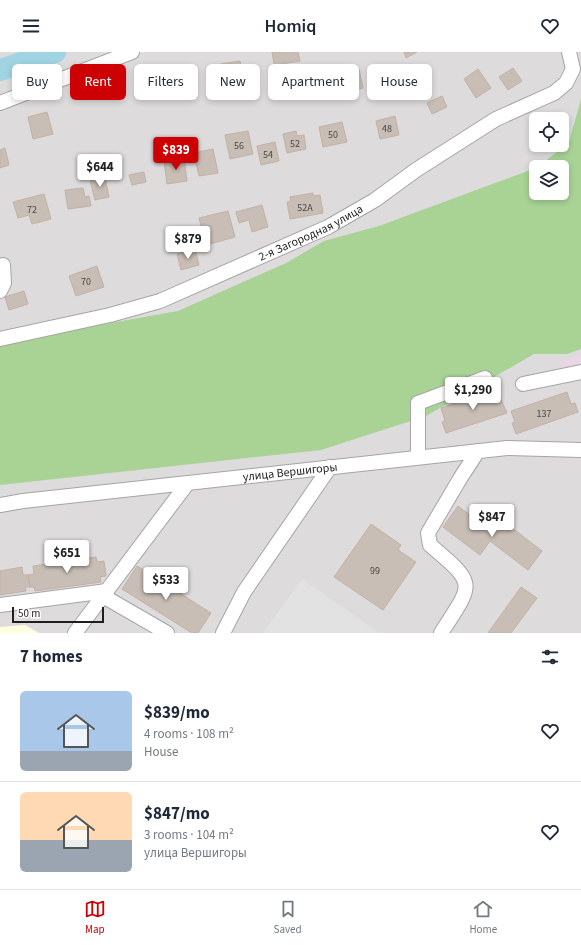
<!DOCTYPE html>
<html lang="en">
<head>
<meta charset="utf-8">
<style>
  :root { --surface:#fff; --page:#f6f6f7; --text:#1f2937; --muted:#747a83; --line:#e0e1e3; --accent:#cd0004 }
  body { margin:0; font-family:"Source Sans 3",sans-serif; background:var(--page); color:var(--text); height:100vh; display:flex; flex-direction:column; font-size:15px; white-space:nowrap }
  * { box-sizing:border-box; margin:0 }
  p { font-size:13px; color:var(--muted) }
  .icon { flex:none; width:22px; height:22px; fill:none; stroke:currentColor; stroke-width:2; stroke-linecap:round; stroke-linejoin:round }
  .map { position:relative; height:581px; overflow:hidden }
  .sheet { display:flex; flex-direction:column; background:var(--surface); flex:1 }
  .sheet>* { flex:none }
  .top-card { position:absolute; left:12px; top:12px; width:557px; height:36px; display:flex; gap:8px }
  .controls { position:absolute; left:529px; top:60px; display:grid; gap:8px }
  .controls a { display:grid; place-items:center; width:40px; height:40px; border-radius:6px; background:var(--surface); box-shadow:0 2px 6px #0003; font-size:20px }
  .scale { position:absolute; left:12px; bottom:10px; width:92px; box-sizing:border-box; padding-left:4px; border:2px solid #1e1e1e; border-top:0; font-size:11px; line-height:14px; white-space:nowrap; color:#1e1e1e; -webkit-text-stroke:3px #fff; paint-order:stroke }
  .price { position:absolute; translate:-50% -34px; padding:0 9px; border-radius:4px; background:#fff; color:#222; font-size:13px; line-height:26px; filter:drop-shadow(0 1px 2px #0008) }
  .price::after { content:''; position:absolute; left:50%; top:24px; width:12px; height:9px; margin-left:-6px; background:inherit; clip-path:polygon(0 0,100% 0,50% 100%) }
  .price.current { background:var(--accent); color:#fff }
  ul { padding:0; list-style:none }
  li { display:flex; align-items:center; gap:12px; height:100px; padding:0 20px }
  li+li { border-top:1px solid var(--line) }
  li span { display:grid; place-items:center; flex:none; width:112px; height:80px; border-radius:6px; color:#555 }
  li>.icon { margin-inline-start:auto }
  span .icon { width:48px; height:48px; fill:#fffc; stroke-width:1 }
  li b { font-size:17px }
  h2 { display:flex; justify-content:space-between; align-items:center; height:48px; padding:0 20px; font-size:17px }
  .tag { padding:0 14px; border-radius:6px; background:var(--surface); box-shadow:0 2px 6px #0003; font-size:14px; line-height:36px }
  .tag.current { background:var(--accent); color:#fff }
  header { display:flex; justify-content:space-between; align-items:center; height:52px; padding:0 20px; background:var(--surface); font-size:18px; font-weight:600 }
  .tabs { display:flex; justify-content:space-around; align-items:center; height:56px; border-top:1px solid var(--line); background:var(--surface); font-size:11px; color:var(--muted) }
  .tabs a { display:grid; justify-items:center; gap:2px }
  .tabs .current { color:var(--accent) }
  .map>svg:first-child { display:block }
</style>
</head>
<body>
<header><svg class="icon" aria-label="menu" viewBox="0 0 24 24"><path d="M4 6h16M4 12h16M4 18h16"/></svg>Homiq<svg class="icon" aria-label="heart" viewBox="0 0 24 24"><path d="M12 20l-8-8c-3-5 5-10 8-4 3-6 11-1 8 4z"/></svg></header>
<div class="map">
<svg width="581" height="581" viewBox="0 0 581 581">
  <rect width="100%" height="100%" fill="#f0ece4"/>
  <path fill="#dddbdb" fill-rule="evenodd" d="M0,0H581V581H0ZM536,67H562V93H536ZM536,115H562V141H536Z"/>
  <polygon fill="#ead5e6" points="581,302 581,316 566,321 559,310"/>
  <polygon fill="#fffede" points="25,573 39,581 0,581 0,575"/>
  <polygon fill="#a8d395" points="581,47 581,297 567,302 534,302 426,364 321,398 0,433 0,295 43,283 178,259 286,211 324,189 379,174 536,116 536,141 562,141 562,115 538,115 569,90"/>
  <polygon fill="#e2e2e2" points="302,527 379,581 263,581"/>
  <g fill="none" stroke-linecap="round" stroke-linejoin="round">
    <polyline stroke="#a0d4e2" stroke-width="22" points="0,18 55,0"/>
  </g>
  <g fill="#c8beb6" stroke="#c3b1a5">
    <polygon points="272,0 298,0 300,9 281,12 282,17 275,18"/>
    <polygon points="404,0 417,0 406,6"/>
    <polygon points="240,9 243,30 225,33 221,12"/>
    <polygon points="355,14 355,18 359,17 363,36 340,41 337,22 341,21 340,17"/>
    <polygon points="513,16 522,29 508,38 499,25"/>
    <polygon points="478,17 491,36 476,46 464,27"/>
    <polygon points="442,44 447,55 432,62 427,51"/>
    <polygon points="47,60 53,82 33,87 28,65"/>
    <polygon points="395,64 399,83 380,87 376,69"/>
    <polygon points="342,70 347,90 323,95 319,75"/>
    <polygon points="248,79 253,102 230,107 225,83"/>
    <polygon points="296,79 297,84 304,83 306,97 287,101 283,82"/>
    <polygon points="275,90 279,109 261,113 257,94"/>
    <polygon points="5,96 9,113 0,116 0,98"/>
    <polygon points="213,97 218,121 199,124 194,101"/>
    <polygon points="184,106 187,129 167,132 164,109"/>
    <polygon points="144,120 146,130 132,133 129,123"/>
    <polygon points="105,125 109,145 95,148 90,128"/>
    <polygon points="83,136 85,145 89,144 91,154 68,157 65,138"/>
    <polygon points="313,141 313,144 320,143 323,161 290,167 287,150 291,149 290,145"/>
    <polygon points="44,142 51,167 32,172 29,163 18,166 13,150"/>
    <polygon points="262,153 268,175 252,180 249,168 239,171 236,160"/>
    <polygon points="228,159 235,185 206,193 199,166"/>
    <polygon points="195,197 199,213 181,218 177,202"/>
    <polygon points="97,214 104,235 76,244 69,224"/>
    <polygon points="24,239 28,252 9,258 5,245"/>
    <polygon points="496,337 507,361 446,381 442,370 445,369 441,356"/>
    <polygon points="567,340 571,352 575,351 578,360 516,382 512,371 515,370 511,359"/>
    <polygon points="458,454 494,481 503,469 542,499 528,518 490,489 480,503 443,475"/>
    <polygon points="371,472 401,493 398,498 416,510 383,558 334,525"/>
    <polygon points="96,505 97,510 104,509 106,524 100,525 101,530 35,539 34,535 30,535 28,523 34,522 33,514"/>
    <polygon points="137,514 211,561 198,581 192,581 122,537"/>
    <polygon points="22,515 23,523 28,523 30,535 25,535 26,539 0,543 0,519"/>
    <polygon points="521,535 537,546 511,581 488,581"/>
  </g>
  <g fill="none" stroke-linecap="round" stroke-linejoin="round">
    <defs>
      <g id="minor">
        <polyline points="0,51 132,0"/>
        <polyline points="0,239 4,231 3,213"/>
        <path id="s1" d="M0,287L110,263L160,249L328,175L375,148L416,118L496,67L554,41L566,31L573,17L569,0"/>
        <polyline points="523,332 581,320"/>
        <polyline points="418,405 418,351 485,326"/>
        <path id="s2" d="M0,453L23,449L507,396L581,398"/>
        <polyline points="103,544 167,581"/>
        <polyline points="0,553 107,539"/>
        <polyline points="75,581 187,432"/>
        <polyline points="223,581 244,540 330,415"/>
        <path d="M441,581C474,530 477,533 430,493L428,481L461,425L478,399"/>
      </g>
    </defs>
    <use href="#minor" stroke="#a5a5a5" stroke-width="16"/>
    <use href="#minor" stroke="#fff" stroke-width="14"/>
  </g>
  <g text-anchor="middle" stroke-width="3" stroke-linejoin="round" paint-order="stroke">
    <g font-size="10" fill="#484644">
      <text x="387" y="80">48</text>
      <text x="333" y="86">50</text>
      <text x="295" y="95">52</text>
      <text x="239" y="97">56</text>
      <text x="268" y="106">54</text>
      <text x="305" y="159">52А</text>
      <text x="32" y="161">72</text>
      <text x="86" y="233">70</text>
      <text x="544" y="365">137</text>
      <text x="375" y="522">99</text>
    </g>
    <g font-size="12" fill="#1e1e1e" stroke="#fff">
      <text dy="4" stroke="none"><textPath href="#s1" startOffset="330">2-я Загородная улица</textPath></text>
      <text dy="4" stroke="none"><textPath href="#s2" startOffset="292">улица Вершигоры</textPath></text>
    </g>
  </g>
</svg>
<div class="controls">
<a><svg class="icon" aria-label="locate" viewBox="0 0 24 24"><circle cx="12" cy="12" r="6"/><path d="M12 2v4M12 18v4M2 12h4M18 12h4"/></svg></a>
<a><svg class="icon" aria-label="layers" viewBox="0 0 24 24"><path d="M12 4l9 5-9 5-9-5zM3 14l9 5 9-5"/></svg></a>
</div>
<div class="scale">50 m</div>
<b class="price current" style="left:176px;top:119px">$839</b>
<b class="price" style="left:100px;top:136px">$644</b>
<b class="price" style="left:188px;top:208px">$879</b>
<b class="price" style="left:473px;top:359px">$1,290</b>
<b class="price" style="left:492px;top:486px">$847</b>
<b class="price" style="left:67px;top:522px">$651</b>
<b class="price" style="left:166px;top:549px">$533</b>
<div class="top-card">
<a class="tag">Buy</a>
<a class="tag current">Rent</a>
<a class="tag">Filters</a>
<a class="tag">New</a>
<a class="tag">Apartment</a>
<a class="tag">House</a>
</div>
</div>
<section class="sheet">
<h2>7 homes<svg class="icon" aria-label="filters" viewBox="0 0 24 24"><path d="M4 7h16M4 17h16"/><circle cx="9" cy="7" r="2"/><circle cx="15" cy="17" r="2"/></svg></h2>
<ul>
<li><span style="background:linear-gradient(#a9c7e8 75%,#9aa5b1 0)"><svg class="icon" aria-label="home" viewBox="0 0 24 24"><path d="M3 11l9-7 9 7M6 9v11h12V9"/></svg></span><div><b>$839/mo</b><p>4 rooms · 108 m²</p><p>House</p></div><svg class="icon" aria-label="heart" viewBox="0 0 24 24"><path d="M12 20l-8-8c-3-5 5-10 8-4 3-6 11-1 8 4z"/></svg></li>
<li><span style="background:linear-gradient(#ffd9b3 60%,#9aa5b1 0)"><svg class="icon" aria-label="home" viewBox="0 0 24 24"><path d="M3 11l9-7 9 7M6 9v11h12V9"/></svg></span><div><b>$847/mo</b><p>3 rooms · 104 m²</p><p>улица Вершигоры</p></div><svg class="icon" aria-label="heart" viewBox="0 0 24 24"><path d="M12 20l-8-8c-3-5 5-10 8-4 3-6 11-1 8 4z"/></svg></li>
</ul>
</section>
<nav class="tabs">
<a class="current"><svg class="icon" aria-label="map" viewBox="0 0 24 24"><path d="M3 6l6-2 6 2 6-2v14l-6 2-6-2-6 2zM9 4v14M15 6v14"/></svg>Map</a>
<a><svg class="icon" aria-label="saved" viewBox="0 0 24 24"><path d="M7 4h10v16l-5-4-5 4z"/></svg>Saved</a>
<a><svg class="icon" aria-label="home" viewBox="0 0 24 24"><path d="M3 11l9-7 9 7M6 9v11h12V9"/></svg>Home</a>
</nav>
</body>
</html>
